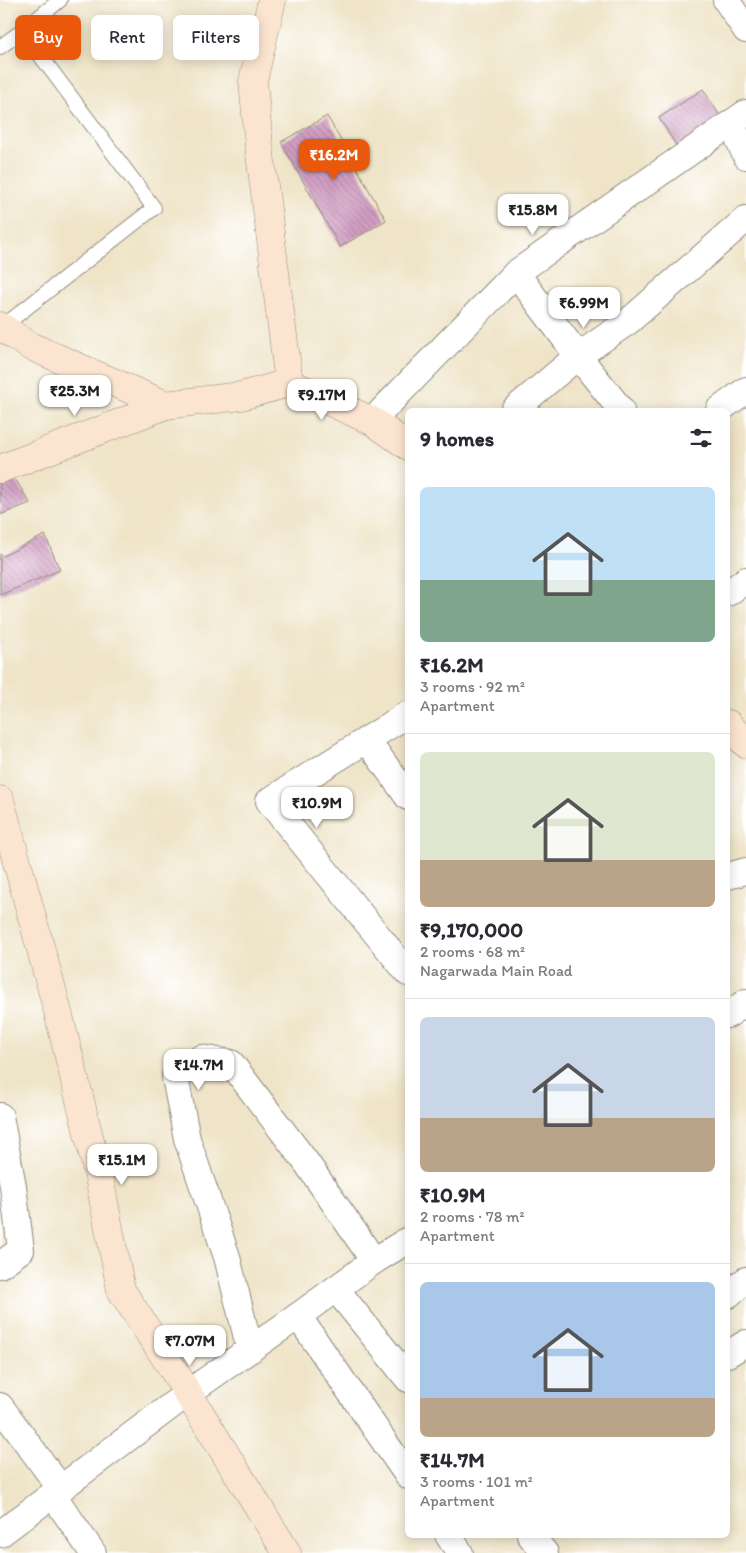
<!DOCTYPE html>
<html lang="en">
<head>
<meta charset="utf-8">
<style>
  :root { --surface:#fff; --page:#f2f2f3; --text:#2b2b33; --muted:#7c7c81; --line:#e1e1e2; --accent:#ea580c }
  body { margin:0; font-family:Itim,sans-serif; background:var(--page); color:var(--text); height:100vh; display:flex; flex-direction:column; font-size:19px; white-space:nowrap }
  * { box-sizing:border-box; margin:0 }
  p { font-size:16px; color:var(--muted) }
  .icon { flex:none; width:28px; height:28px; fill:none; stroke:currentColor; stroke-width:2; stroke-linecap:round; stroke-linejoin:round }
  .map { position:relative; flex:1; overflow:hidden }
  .details { position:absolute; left:405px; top:408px; width:325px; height:1130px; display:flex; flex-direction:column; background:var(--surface); border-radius:8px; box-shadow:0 2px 12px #0003 }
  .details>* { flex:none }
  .hud { position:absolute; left:15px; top:15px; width:315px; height:45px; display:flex; gap:10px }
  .price { position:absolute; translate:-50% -42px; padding:0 11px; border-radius:10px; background:#fff; color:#222; font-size:16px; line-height:32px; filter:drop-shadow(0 1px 2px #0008) }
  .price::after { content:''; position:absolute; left:50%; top:30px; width:15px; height:11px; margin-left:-8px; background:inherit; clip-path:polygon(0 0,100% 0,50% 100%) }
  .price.current { background:var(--accent); color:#fff }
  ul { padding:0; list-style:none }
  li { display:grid; align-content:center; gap:10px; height:265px; padding:0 15px }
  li+li { border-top:1px solid var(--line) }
  li span { display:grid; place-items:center; height:155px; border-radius:8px; color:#555 }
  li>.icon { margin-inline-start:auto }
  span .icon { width:90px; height:90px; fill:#fffc; stroke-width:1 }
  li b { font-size:21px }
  h2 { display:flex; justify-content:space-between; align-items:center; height:60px; padding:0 15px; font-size:21px }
  .pill { padding:0 18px; border-radius:8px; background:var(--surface); box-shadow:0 2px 12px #0003; font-size:18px; line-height:45px }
  .pill.current { background:var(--accent); color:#fff }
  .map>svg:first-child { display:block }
</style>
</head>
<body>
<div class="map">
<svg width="746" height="1553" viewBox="0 0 746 1553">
  <defs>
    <pattern id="building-back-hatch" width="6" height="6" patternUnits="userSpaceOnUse" patternTransform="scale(1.25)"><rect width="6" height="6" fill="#d29fc4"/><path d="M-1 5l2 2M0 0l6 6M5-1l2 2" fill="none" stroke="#ab829f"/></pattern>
  </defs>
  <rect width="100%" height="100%" fill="#fff"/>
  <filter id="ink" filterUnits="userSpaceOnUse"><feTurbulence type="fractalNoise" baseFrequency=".02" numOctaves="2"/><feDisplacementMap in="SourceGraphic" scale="10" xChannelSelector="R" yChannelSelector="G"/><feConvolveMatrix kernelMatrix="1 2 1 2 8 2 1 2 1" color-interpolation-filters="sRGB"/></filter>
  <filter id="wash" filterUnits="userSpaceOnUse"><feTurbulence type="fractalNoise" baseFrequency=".0096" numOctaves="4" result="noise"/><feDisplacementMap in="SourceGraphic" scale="20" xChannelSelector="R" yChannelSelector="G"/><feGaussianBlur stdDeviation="1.12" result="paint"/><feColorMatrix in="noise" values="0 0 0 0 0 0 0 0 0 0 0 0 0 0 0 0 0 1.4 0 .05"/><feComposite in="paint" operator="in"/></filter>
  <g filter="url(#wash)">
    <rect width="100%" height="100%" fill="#efe4c8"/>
    <g id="blocks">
      <g fill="url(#building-back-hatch)">
        <polygon points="703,89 725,124 681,153 659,118"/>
        <polygon points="327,116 386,220 340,247 281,142"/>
        <polygon points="11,472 30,503 0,515 0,477"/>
        <polygon points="45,535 60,570 0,595 0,554 3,556"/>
      </g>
    </g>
  </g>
  <g filter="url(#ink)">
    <use href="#blocks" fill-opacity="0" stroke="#8d887a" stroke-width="1"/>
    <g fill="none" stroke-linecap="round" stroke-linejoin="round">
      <defs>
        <g id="lane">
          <polyline points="22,31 60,0"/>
          <polyline points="0,47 22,31 154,208 2,327"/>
        </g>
        <g id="street">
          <polyline points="726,0 746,30"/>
          <polyline points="731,123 746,156"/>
          <polyline points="516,273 578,356 621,410"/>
          <polyline points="514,410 578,356 629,321 746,219"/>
          <polyline points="719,410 746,390"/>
          <polyline points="372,421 516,273 746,113"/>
          <polyline points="728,593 746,580"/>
          <polyline points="408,714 269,801 408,973"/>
          <polyline points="367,740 408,797"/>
          <polyline points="728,876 746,871"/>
          <polyline points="728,1015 746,1002"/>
          <polyline points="0,1116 13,1186 21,1250 0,1265"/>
          <polyline points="336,1289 408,1379"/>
          <polyline points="728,1295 746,1280"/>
          <polyline points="298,1316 408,1476"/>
          <polyline points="250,1350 227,1257 187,1139 175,1077 201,1058 231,1063 306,1162 374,1261"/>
          <polyline points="728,1354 746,1343"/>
          <polyline points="0,1406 61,1489"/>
          <polyline points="53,1495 93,1553"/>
          <polyline points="0,1534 188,1393 298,1316 374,1261 408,1240"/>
          <polyline points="448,1535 460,1553"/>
          <polyline points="530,1535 545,1553"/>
        </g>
        <g id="secondary">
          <polyline points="272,0 253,81 259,146 289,383"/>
          <polyline points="0,326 30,346 166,405 241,396 289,383 372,421 408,446"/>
          <polyline points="0,469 166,405"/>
          <polyline points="728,724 746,744"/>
          <polyline points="0,800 58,1012 99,1177 121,1290 174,1371 287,1553"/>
        </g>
      </defs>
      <use href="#lane" stroke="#8d887a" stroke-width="16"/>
      <use href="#street" stroke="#8d887a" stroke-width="28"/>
      <use href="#secondary" stroke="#8d887a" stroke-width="29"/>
      <use href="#lane" stroke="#fff" stroke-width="14"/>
      <use href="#street" stroke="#fff" stroke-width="26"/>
      <use href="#secondary" stroke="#fce5d0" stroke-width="28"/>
    </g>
  </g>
</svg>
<b class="price current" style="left:334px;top:181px">₹16.2M</b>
<b class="price" style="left:533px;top:236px">₹15.8M</b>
<b class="price" style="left:584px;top:329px">₹6.99M</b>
<b class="price" style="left:75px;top:417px">₹25.3M</b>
<b class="price" style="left:322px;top:421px">₹9.17M</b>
<b class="price" style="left:317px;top:829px">₹10.9M</b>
<b class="price" style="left:199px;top:1091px">₹14.7M</b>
<b class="price" style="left:122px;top:1186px">₹15.1M</b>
<b class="price" style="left:190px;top:1367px">₹7.07M</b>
<div class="hud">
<a class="pill current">Buy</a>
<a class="pill">Rent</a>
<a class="pill">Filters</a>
</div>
<section class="details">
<h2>9 homes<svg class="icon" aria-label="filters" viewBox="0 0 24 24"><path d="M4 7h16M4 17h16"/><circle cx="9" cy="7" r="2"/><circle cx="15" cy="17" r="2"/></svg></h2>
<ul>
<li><span style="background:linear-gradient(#bfe0f5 60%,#7fa58c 0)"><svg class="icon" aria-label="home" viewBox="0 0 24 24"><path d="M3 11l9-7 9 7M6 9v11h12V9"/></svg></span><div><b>₹16.2M</b><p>3 rooms · 92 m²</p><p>Apartment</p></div></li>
<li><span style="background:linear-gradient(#dfe7d0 70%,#b9a48a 0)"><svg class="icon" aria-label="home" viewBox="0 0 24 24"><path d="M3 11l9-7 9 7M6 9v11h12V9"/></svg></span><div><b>₹9,170,000</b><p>2 rooms · 68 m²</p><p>Nagarwada Main Road</p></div></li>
<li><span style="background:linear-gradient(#c9d6e8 65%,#b9a48a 0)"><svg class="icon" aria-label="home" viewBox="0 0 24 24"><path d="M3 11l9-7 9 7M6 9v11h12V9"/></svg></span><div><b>₹10.9M</b><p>2 rooms · 78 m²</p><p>Apartment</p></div></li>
<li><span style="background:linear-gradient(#a9c7e8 75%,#b9a48a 0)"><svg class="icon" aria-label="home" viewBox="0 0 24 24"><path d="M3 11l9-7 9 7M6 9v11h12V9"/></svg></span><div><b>₹14.7M</b><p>3 rooms · 101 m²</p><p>Apartment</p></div></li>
</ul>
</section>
</div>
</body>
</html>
